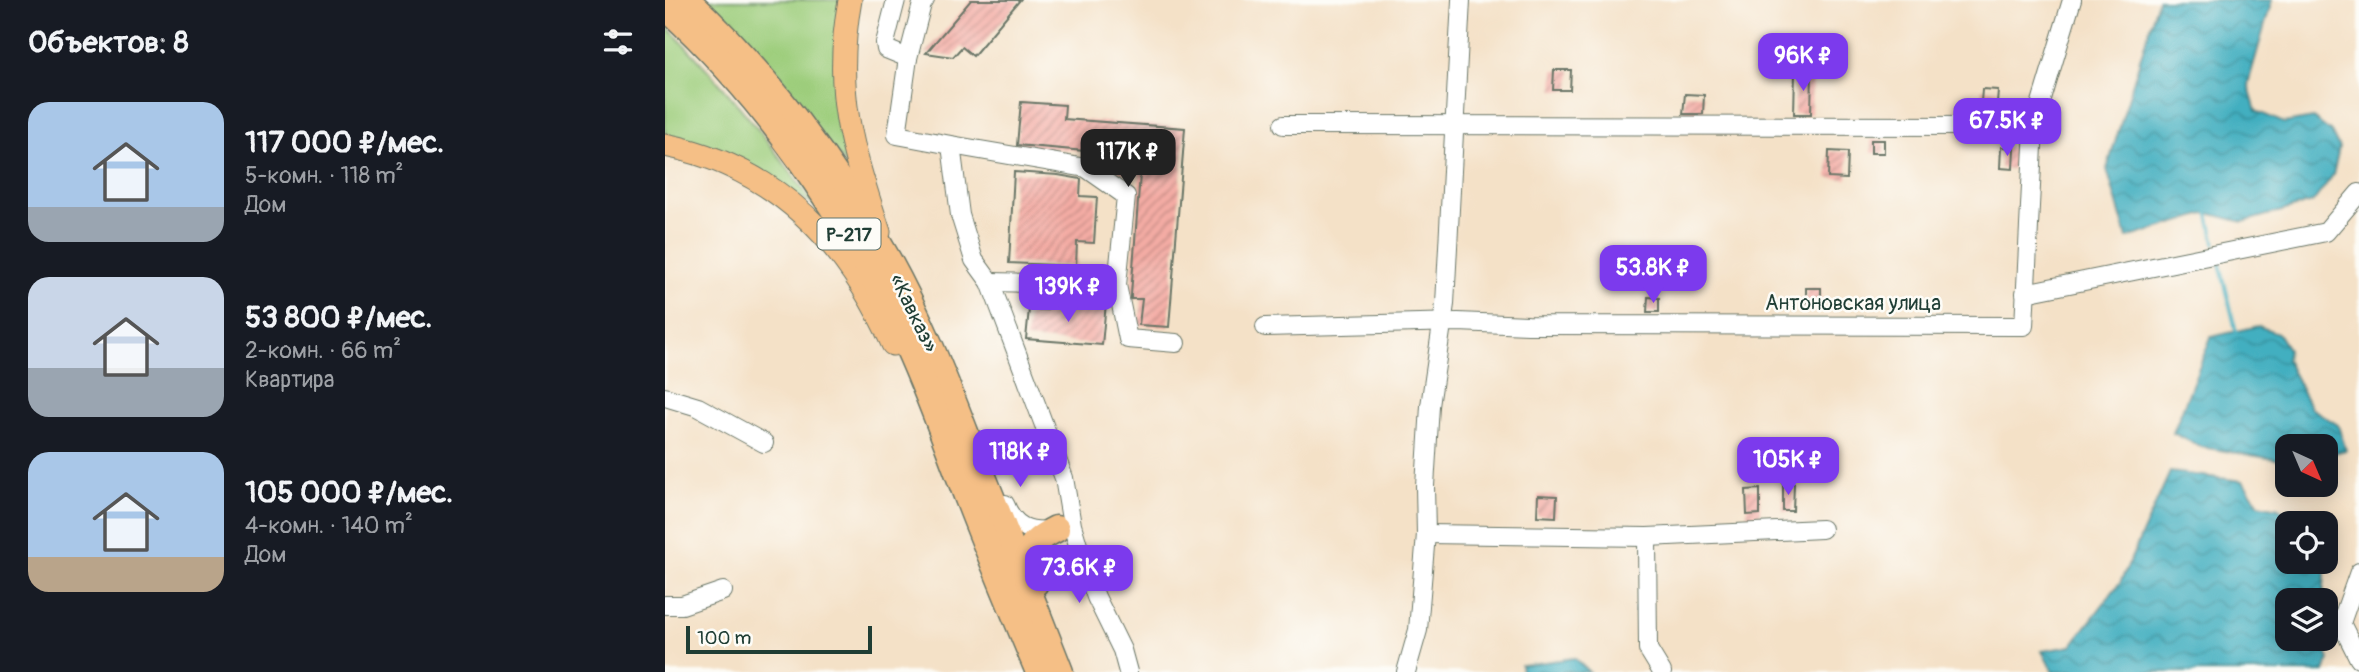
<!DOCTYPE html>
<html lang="ru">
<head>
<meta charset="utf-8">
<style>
  :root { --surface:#171b24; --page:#20242c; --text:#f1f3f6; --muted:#9ea1a6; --accent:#7c3aed }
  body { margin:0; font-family:Pangolin,sans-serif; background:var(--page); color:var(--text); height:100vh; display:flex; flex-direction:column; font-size:26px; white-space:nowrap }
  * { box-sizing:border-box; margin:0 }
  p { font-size:23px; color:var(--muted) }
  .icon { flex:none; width:38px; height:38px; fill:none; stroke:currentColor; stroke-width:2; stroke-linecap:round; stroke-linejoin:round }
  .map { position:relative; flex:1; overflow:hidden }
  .details { display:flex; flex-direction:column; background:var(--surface); width:665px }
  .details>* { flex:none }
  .needle { width:46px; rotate:136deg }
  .buttons { position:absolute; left:1610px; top:434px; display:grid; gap:14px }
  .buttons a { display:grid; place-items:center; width:63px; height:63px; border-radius:14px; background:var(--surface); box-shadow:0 4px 18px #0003; font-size:35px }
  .scale { position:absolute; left:21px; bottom:18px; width:186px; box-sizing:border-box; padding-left:7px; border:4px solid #1f3d34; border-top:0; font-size:19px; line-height:24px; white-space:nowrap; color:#1f3d34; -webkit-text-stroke:5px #fdfcf7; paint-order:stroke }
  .price { position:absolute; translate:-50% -60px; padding:0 16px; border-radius:14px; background:var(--accent); color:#fff; font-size:23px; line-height:46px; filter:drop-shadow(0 2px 4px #0008) }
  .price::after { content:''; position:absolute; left:50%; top:42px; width:21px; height:16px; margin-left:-10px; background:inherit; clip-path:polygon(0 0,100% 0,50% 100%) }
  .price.on { background:#222; color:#fff }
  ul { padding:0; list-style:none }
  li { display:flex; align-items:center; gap:21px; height:175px; padding:0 28px }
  li span { display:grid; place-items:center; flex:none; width:196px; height:140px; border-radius:21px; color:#555 }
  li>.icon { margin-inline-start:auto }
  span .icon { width:84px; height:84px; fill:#fffc; stroke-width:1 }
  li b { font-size:30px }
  h2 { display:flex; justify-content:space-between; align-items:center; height:84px; padding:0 28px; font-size:30px }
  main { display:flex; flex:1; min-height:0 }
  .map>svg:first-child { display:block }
</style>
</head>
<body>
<main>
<section class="details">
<h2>Объектов: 8<svg class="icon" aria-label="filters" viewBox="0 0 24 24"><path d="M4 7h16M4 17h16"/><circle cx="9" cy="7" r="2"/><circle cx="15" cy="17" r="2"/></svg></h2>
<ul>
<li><span style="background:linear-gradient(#a9c7e8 75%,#9aa5b1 0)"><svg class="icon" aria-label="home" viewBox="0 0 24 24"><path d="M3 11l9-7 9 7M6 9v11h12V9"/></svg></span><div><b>117 000 ₽/мес.</b><p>5-комн. · 118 m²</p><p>Дом</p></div></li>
<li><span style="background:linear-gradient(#c9d6e8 65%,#9aa5b1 0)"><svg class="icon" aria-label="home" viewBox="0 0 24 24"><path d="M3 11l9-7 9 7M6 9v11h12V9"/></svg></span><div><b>53 800 ₽/мес.</b><p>2-комн. · 66 m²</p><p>Квартира</p></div></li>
<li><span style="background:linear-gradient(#a9c7e8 75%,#b9a48a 0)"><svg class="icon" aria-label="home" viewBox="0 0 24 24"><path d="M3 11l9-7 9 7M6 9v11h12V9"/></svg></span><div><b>105 000 ₽/мес.</b><p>4-комн. · 140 m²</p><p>Дом</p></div></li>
</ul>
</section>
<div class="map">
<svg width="1694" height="672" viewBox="0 0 1694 672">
  <defs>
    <pattern id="water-waves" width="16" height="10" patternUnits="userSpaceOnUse" patternTransform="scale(1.75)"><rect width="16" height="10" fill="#42afc0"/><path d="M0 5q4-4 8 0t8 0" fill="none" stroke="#37909d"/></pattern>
    <pattern id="building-hatch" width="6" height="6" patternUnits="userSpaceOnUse" patternTransform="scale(1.75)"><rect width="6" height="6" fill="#f4aca4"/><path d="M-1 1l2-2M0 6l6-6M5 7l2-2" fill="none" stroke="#c58d86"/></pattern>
  </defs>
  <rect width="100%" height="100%" fill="#fdfcf7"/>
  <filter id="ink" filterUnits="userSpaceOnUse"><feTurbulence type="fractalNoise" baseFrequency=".0143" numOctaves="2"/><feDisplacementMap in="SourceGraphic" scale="14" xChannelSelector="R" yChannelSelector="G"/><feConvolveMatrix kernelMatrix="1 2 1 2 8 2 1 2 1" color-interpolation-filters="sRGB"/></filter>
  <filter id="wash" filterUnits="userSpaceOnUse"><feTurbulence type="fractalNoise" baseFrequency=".00686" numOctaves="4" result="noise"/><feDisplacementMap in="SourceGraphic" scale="28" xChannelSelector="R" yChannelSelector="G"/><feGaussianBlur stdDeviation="1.57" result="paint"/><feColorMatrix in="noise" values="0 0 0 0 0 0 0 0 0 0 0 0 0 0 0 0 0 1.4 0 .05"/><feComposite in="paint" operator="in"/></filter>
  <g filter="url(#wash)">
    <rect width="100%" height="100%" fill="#f4e1c7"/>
    <g fill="#9dcd7c" stroke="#5e8558" stroke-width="2">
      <polygon points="36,0 178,0 187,172 118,91"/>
      <path d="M0,25C56,81 104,140 149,205L90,170L0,139Z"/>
    </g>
    <g fill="url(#water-waves)" stroke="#30767a" stroke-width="2">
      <polygon points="1493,0 1607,0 1583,84 1591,111 1619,123 1648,118 1666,132 1674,148 1668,175 1648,202 1578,222 1543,213 1462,238 1442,169"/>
      <polygon points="1593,326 1613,333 1623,349 1621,360 1646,408 1673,425 1681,450 1661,455 1661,446 1622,446 1622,461 1536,447 1508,433 1546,337"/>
      <polygon points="1505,472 1578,481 1594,504 1614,508 1630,523 1622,523 1622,562 1661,562 1658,600 1622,600 1622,639 1659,639 1664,660 1659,672 1388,672 1377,651 1406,646 1456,581"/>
      <polygon points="909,658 924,672 857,672 856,665"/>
    </g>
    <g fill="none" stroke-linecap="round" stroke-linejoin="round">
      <g stroke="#42afc0" stroke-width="3.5">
        <polyline points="1543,212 1550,244"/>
        <polyline points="1555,264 1571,331"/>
      </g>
    </g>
    <g id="blocks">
      <g fill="url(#building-hatch)">
        <polygon points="306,0 355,0 308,56 297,47 288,57 261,53"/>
        <polygon points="889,70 906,70 905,90 888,90"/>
        <polygon points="1130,72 1147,72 1146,114 1129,114"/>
        <polygon points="1317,89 1333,90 1331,115 1315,115"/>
        <polygon points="1020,94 1039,95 1038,114 1018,114"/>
        <polygon points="356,102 400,105 399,119 520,128 504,327 474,325 477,299 466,299 466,295 475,174 451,172 452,160 431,159 431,152 352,145"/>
        <rect x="1206" y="140" width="13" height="13"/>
        <polygon points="1336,147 1349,148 1348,169 1335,168"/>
        <polygon points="1164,151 1183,152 1182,179 1163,178"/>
        <polygon points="349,172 393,175 416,179 415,196 432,197 429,243 412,242 411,266 344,263"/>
        <polygon points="1141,288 1156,288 1156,308 1141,307"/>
        <polygon points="983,297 994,298 994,312 982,312"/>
        <polygon points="421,302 441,303 437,345 361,339 364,309 382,310 382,304 420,307"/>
        <polygon points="1118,483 1129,483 1128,511 1118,511"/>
        <polygon points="1095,489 1095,514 1082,515 1081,490"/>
        <polygon points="873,495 892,496 891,517 872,516"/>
      </g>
    </g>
  </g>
  <g filter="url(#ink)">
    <use href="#blocks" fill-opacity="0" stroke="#6a7667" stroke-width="2"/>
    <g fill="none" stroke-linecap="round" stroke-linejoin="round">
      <defs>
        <g id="minor">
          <polyline points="231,0 220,43 221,49 243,58"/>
          <polyline points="260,0 257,4 243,58 232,135 286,145 295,215 309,260 325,282 399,478 407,525 416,555 431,597 457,650 463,672"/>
          <polyline points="618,125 1369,126"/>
          <polyline points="286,145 421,168 461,196 452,285 325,282"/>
          <polyline points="452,285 463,339 511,343"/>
          <polyline points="1360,293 1661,232 1694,193"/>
          <polyline points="600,327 793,322 863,325 1359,326 1369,126 1407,0"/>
          <polyline points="0,397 33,407 99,443"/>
          <path d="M340,504C349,527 363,532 386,530"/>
          <polyline points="761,534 982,537 1157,529"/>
          <polyline points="982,537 983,649 997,672"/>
          <polyline points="1694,572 1676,623 1694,659"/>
          <polyline points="0,605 17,605 58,591"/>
          <polyline points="741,672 753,630 761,534 760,486 765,406 780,304 796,0"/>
        </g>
        <g id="major">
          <path d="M185,0C168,91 186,146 214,232"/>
          <path d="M0,145C111,167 183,243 228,344"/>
        </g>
        <g id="highway">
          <path d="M22,0C101,74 170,165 223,260C254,316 278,375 301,435C333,513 364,593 395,672"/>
          <path d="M0,6C99,96 180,212 237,334C263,388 282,445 304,501C326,558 350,615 374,672"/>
          <path d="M370,583C359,552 362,544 391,529"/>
        </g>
      </defs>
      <use href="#minor" stroke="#6a7667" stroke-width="20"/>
      <use href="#major" stroke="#6a7667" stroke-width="25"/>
      <use href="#highway" stroke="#6a7667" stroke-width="29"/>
      <use href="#minor" stroke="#fff" stroke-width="18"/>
      <use href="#major" stroke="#f5bf86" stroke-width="23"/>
      <use href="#highway" stroke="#f5bf86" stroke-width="26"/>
    </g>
  </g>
  <g text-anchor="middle" stroke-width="5" stroke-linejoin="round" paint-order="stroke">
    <rect fill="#fdfcf7" stroke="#62766e" stroke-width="2" x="152.5" y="218.5" width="63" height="31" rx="5"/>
    <g font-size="19" font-weight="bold" fill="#1f3d34">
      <text x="184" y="241">Р-217</text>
    </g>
    <g font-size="21" fill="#1f3d34" stroke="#fdfcf7">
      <text x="1188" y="310">Антоновская улица</text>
      <text transform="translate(249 313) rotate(64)" y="7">«Кавказ»</text>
    </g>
  </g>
</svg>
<div class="buttons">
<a><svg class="needle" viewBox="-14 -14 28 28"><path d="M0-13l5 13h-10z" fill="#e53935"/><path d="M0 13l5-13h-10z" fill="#9ea1a6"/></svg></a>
<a><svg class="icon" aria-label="locate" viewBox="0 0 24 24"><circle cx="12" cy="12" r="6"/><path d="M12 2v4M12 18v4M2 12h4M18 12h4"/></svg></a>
<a><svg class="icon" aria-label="layers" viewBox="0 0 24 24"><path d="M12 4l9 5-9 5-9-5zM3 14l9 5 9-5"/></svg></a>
</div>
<div class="scale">100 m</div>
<b class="price" style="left:1138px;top:93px">96K ₽</b>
<b class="price" style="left:1342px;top:158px">67.5K ₽</b>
<b class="price on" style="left:463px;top:189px">117K ₽</b>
<b class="price" style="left:988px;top:305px">53.8K ₽</b>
<b class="price" style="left:403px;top:324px">139K ₽</b>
<b class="price" style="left:355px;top:489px">118K ₽</b>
<b class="price" style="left:1123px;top:497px">105K ₽</b>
<b class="price" style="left:414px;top:605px">73.6K ₽</b>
</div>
</main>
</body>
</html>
